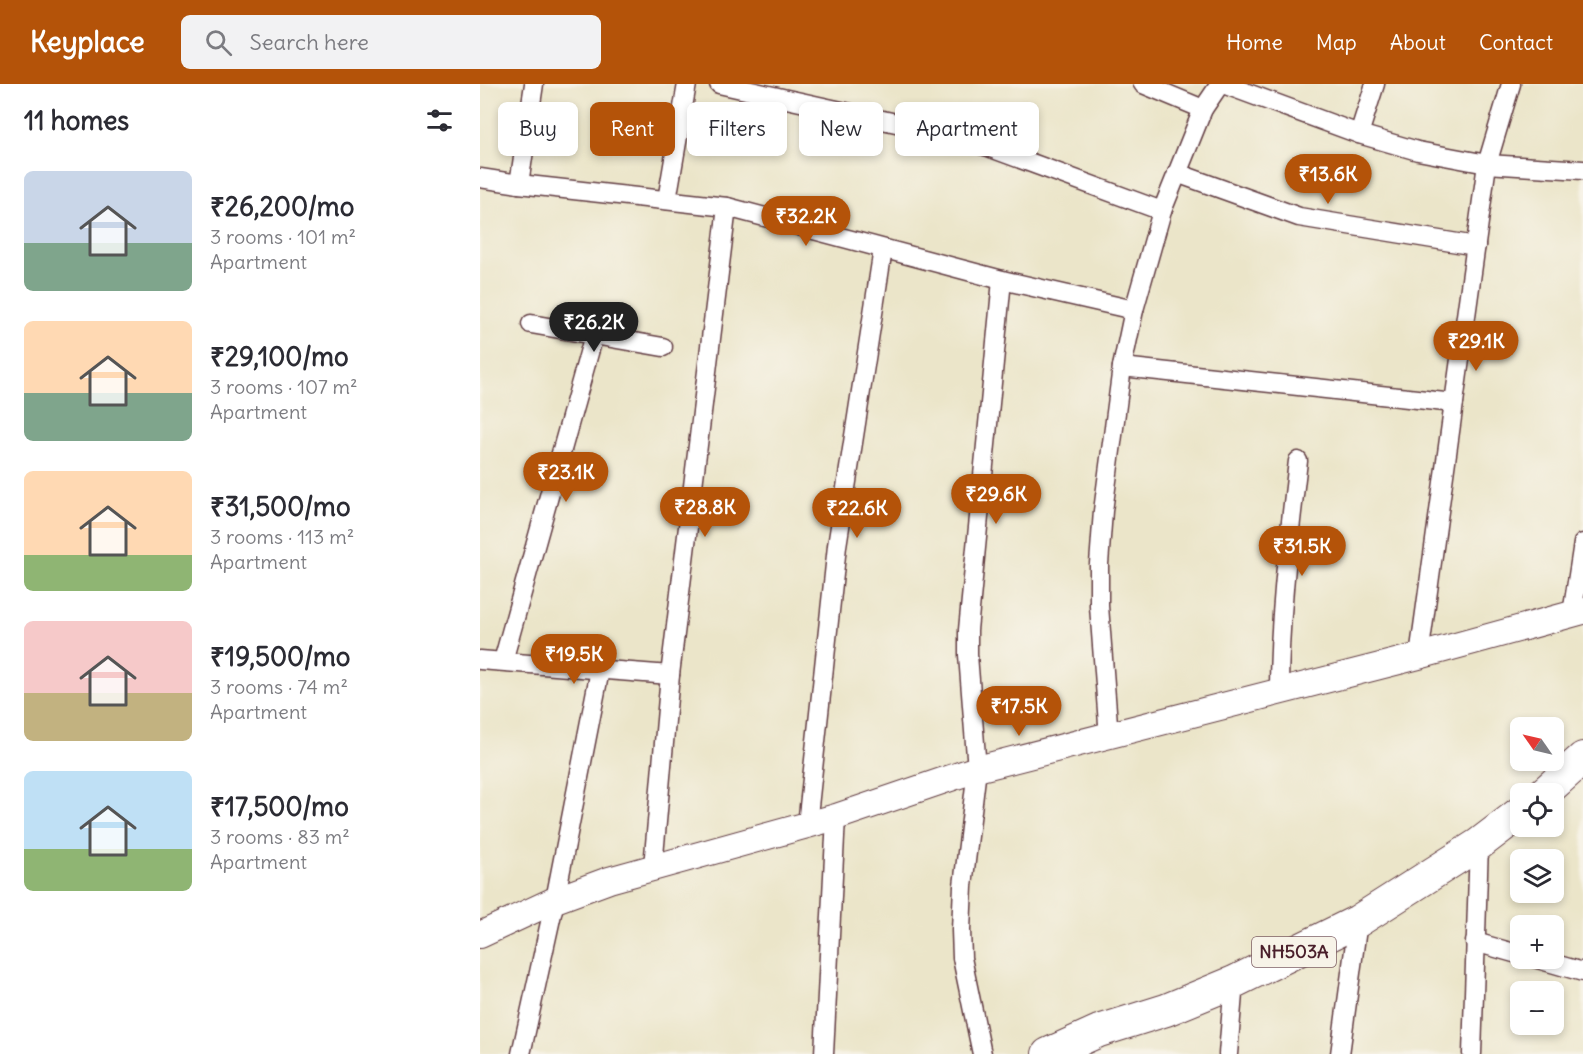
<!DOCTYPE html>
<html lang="en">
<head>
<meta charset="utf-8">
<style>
  :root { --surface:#fff; --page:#f2f2f3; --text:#2b2b33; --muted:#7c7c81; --accent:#b45309 }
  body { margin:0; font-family:Delius,sans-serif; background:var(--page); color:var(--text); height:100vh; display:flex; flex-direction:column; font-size:22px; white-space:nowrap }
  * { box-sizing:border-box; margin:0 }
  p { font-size:20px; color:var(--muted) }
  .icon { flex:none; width:33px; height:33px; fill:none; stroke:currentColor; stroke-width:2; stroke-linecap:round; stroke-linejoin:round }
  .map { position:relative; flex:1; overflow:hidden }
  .panel { display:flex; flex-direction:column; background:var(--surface); width:480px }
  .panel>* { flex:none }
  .top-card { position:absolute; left:18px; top:18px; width:570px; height:54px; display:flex; gap:12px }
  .needle { width:39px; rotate:304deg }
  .fabs { position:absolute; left:1030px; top:633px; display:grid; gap:12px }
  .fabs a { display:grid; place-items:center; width:54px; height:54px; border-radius:9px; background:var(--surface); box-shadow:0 3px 9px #0003; font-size:30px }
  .price { position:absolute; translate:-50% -51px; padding:0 14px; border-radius:21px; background:var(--accent); color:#fff; font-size:20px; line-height:39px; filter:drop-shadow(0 2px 3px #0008) }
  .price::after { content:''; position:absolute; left:50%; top:36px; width:18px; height:14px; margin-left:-9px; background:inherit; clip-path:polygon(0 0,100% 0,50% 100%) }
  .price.active { background:#222; color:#fff }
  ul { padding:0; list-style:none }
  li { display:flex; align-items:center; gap:18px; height:150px; padding:0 24px }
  li span { display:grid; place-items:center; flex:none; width:168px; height:120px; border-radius:9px; color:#555 }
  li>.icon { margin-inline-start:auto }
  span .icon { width:72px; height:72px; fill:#fffc; stroke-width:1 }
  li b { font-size:26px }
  h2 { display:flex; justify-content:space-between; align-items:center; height:72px; padding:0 24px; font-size:26px }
  .tag { padding:0 21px; border-radius:9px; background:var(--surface); box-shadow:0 3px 9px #0003; font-size:21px; line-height:54px }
  .tag.active { background:var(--accent); color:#fff }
  header { display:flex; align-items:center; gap:36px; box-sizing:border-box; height:84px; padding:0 30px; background:var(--accent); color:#fff }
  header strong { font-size:28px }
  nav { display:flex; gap:33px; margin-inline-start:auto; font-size:21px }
  .search { width:420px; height:54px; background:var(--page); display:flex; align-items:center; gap:15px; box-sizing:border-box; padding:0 21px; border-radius:9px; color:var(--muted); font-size:22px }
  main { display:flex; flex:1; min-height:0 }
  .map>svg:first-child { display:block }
</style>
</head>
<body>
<header>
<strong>Keyplace</strong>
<div class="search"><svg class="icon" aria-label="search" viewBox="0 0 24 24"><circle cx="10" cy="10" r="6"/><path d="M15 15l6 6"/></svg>Search here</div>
<nav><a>Home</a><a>Map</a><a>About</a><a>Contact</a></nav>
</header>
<main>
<section class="panel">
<h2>11 homes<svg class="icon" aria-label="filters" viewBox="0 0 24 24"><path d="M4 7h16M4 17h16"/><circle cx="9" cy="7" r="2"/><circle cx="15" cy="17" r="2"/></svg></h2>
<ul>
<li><span style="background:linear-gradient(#c9d6e8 60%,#7fa58c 0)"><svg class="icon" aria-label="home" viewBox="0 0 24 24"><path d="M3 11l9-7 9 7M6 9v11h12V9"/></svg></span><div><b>₹26,200/mo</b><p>3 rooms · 101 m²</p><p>Apartment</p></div></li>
<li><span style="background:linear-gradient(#ffd9b3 60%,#7fa58c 0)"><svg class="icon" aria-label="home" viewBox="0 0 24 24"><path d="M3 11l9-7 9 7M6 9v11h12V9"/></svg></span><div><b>₹29,100/mo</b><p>3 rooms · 107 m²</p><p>Apartment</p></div></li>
<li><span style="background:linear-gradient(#ffd9b3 70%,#8fb573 0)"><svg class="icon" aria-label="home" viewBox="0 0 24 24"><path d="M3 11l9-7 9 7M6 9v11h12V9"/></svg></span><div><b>₹31,500/mo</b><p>3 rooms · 113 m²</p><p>Apartment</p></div></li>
<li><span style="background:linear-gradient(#f6c9c9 60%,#c2b280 0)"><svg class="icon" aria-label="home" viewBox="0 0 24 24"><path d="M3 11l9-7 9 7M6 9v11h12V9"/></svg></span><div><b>₹19,500/mo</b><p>3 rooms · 74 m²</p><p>Apartment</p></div></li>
<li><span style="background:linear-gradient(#bfe0f5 65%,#8fb573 0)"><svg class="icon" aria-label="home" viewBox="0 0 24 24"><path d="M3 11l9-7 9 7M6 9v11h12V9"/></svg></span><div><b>₹17,500/mo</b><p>3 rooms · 83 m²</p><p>Apartment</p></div></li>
</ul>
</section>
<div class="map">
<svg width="1103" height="970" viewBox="0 0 1103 970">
  <rect width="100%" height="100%" fill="#f7f3e8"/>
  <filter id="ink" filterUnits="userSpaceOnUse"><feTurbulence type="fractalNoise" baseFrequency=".0167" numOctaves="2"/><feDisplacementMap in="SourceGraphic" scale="12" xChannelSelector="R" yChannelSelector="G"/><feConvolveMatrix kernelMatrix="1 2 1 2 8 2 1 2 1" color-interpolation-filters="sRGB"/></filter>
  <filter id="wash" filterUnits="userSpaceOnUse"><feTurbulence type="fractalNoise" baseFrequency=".008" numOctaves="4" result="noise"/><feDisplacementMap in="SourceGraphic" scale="24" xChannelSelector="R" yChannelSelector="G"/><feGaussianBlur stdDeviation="1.35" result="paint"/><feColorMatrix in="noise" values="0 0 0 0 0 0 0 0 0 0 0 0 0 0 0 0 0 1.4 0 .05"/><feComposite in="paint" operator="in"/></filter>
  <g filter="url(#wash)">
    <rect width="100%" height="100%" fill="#ebe5c9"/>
  </g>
  <g filter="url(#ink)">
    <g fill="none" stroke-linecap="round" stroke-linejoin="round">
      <defs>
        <g id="minor">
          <polyline points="239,0 448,46 508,63 682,127"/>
          <polyline points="663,0 723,25"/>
          <polyline points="743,0 879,50 938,67 1007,80 1103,86"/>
          <polyline points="879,50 895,0"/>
          <polyline points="697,89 819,133 996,162"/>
          <polyline points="0,94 39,100 247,123 522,196 654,226"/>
          <polyline points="39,100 54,0"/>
          <polyline points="187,116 207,0"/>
          <polyline points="51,240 183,263"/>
          <polyline points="642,283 974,319"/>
          <polyline points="1092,530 1103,459"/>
          <polyline points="939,572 1007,80 1031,0"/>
          <polyline points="0,576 190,591"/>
          <polyline points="23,577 114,251"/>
          <path d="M799,608C799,530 809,454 818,377"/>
          <polyline points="629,653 619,522 619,480 623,427 642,283 654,226 682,127 723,25 740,0"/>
          <polyline points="327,741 357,462 403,165"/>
          <polyline points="173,783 190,591 247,123"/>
          <polyline points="995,858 1041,871"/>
          <polyline points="1054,874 1103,888"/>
          <polyline points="41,970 75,816 120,586"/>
          <polyline points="344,970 356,733"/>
          <polyline points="502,970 482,874 481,846 483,802 497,685 488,571 488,546 522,196"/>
          <polyline points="748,970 754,898"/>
          <polyline points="860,970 878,837"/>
          <polyline points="992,970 999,760"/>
        </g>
        <polyline id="secondary" points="0,851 75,816 129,796 356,733 497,685 939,572 1103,527"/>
        <g id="trunk">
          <polyline points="1063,710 1103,674"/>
          <polyline points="568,970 619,947 686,926 754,898 878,837 999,760 1041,728"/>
        </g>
      </defs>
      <use href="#minor" stroke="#623d43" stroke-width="21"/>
      <use href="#secondary" stroke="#623d43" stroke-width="28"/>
      <use href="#trunk" stroke="#623d43" stroke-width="34"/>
      <use href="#minor" stroke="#fff" stroke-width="18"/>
      <use href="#secondary" stroke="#fff" stroke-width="26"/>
      <use href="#trunk" stroke="#fff" stroke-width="32"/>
    </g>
  </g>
  <g text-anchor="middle" stroke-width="4.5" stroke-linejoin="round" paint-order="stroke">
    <rect fill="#f7f3e8" stroke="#7e5f64" stroke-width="1.5" x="772" y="853" width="84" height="30" rx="4.5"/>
    <g font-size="18" font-weight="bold" fill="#4a1f2b">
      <text x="814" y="874">NH503A</text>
    </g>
  </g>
</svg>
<div class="fabs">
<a><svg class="needle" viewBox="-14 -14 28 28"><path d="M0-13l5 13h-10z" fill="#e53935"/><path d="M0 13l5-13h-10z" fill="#7c7c81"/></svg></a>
<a><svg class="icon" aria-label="locate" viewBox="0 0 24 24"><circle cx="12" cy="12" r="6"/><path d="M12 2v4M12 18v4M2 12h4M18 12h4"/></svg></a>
<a><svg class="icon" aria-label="layers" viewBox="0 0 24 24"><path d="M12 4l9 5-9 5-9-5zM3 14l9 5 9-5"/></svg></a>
<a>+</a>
<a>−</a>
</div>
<b class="price" style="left:848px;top:121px">₹13.6K</b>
<b class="price" style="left:326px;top:163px">₹32.2K</b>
<b class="price active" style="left:114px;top:269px">₹26.2K</b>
<b class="price" style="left:996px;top:288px">₹29.1K</b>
<b class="price" style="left:86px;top:419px">₹23.1K</b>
<b class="price" style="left:516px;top:441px">₹29.6K</b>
<b class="price" style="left:225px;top:454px">₹28.8K</b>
<b class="price" style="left:377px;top:455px">₹22.6K</b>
<b class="price" style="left:822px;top:493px">₹31.5K</b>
<b class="price" style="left:94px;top:601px">₹19.5K</b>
<b class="price" style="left:539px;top:653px">₹17.5K</b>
<div class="top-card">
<a class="tag">Buy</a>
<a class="tag active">Rent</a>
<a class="tag">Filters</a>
<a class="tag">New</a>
<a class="tag">Apartment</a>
</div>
</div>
</main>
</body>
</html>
